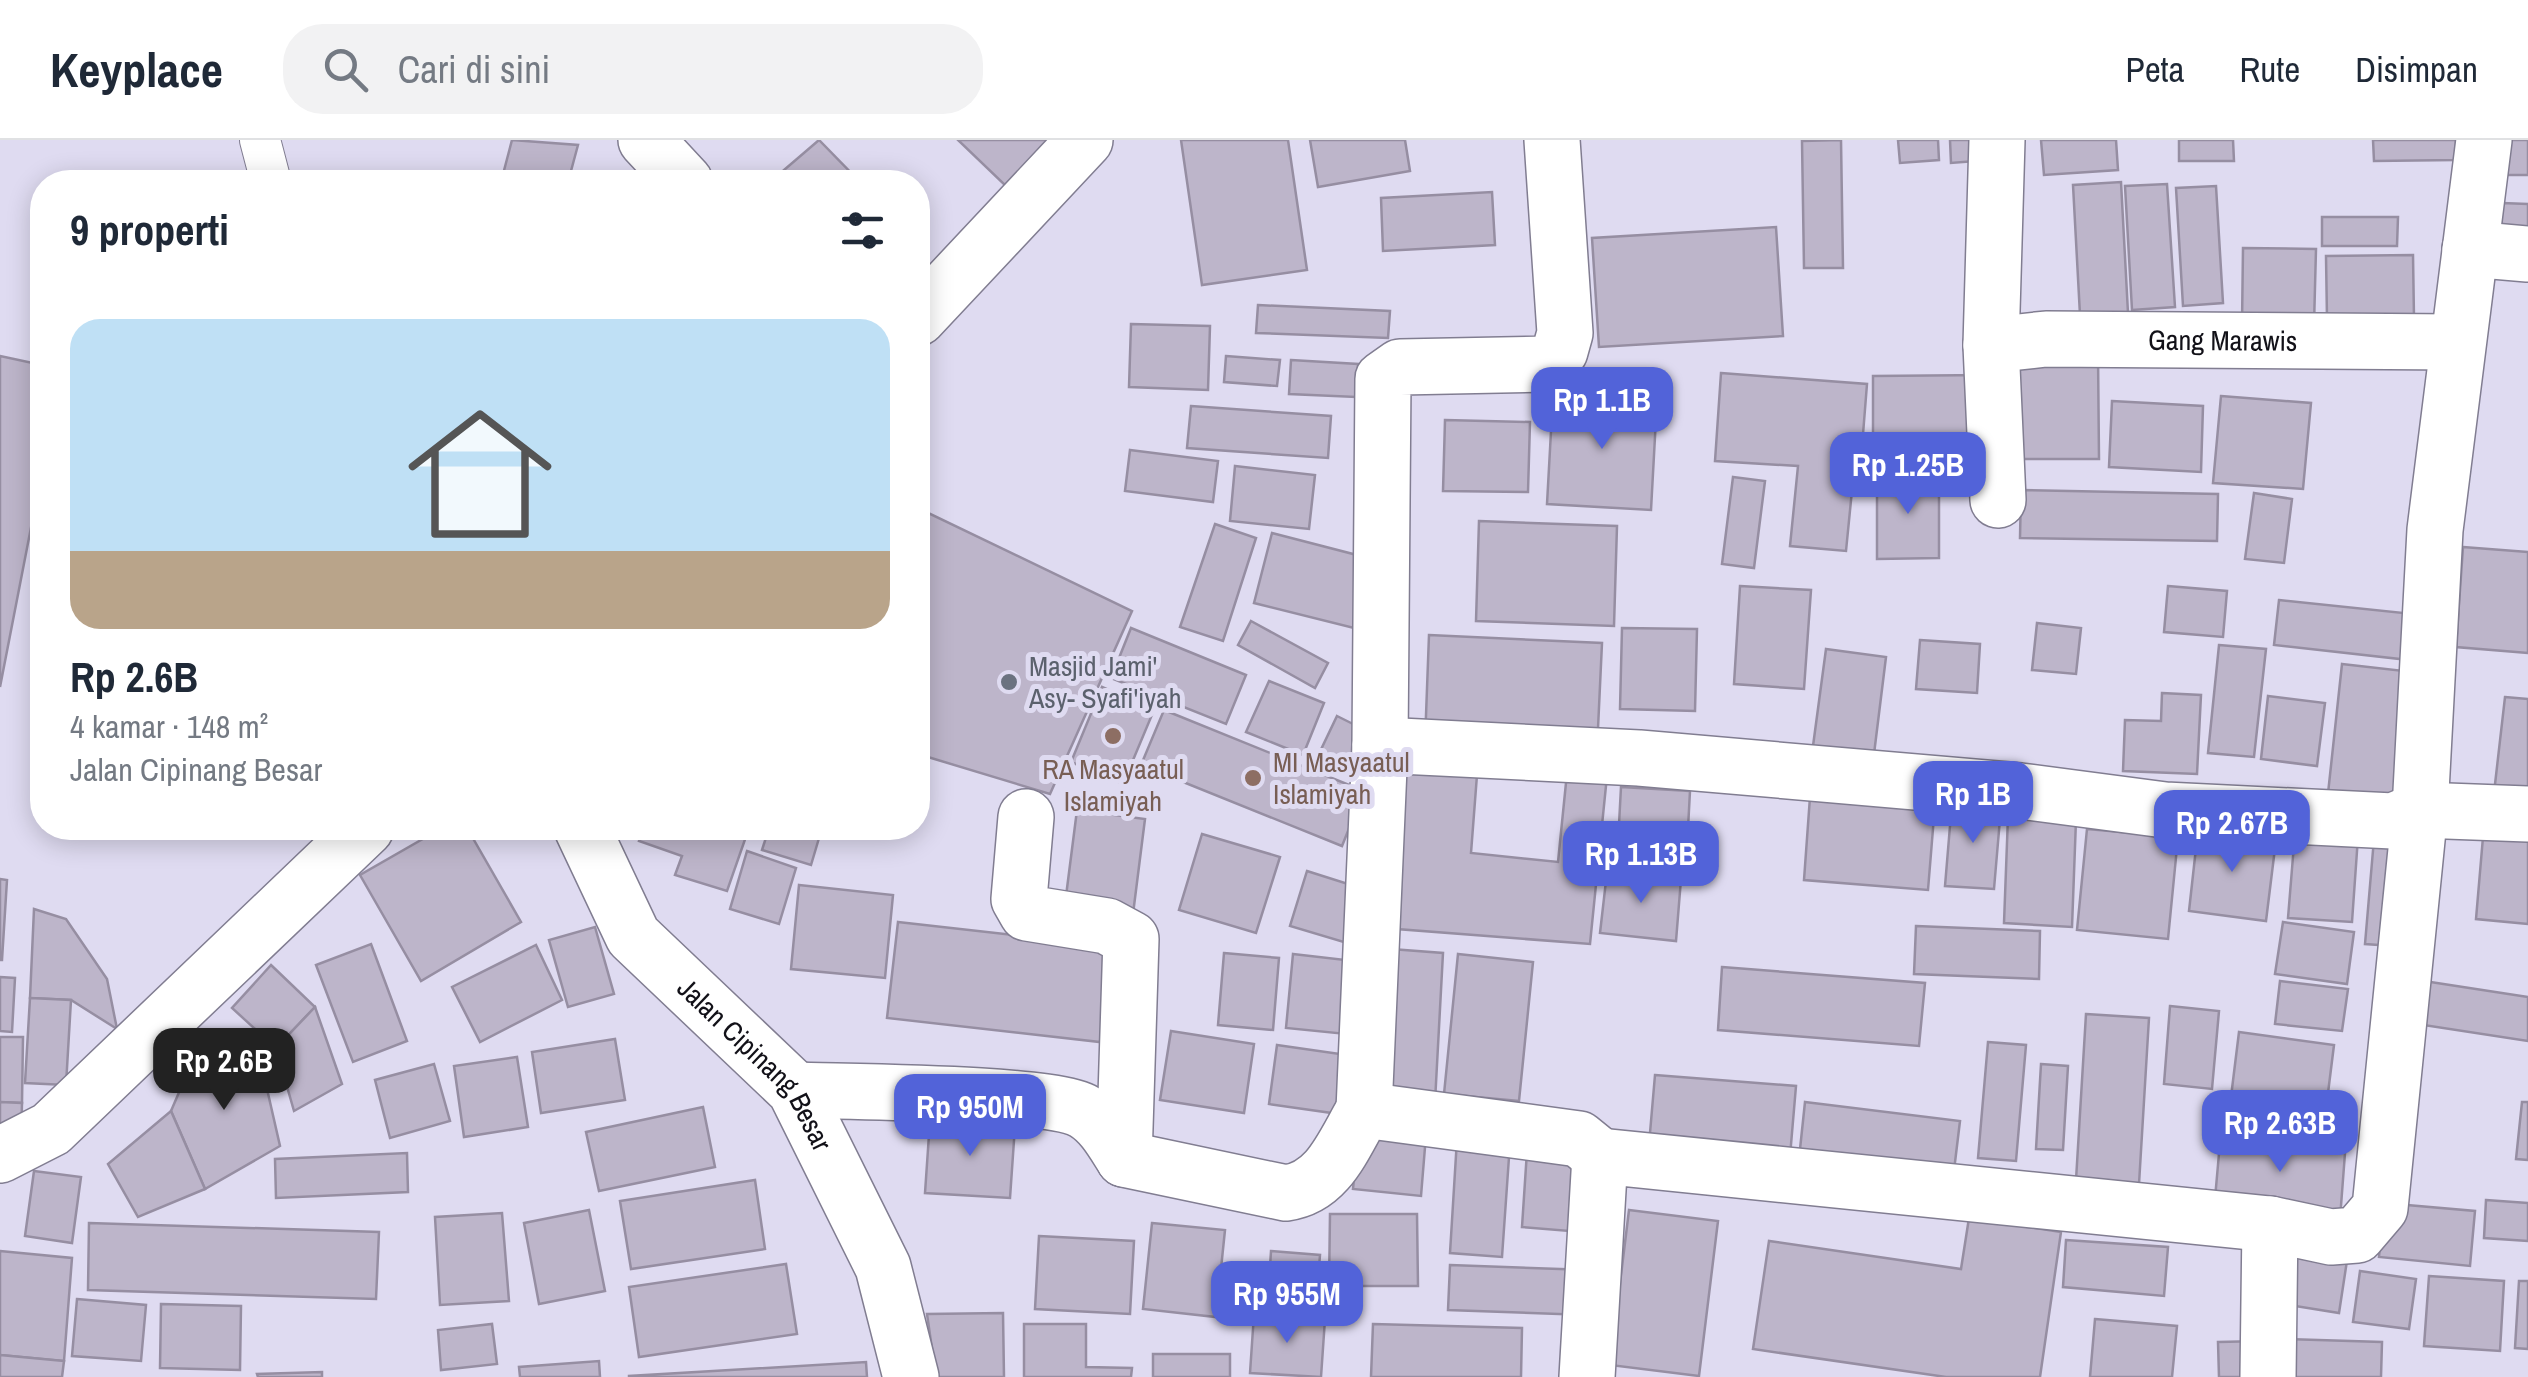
<!DOCTYPE html>
<html lang="id">
<head>
<meta charset="utf-8">
<style>
  :root { --surface:#fff; --page:#f2f2f3; --text:#1f2937; --muted:#747a83; --line:#e0e1e3; --accent:#5263d9 }
  body { margin:0; font-family:"Archivo Narrow",sans-serif; background:var(--page); color:var(--text); height:100vh; display:flex; flex-direction:column; font-size:38px; white-space:nowrap }
  * { box-sizing:border-box; margin:0 }
  p { font-size:32px; color:var(--muted) }
  .icon { flex:none; width:55px; height:55px; fill:none; stroke:currentColor; stroke-width:2; stroke-linecap:round; stroke-linejoin:round }
  .map { position:relative; flex:1; overflow:hidden }
  .drawer { position:absolute; left:30px; top:30px; width:900px; height:670px; display:flex; flex-direction:column; background:var(--surface); border-radius:40px; box-shadow:0 5px 25px #0003 }
  .drawer>* { flex:none }
  .price { position:absolute; translate:-50% -85px; padding:0 22px; border-radius:20px; background:var(--accent); color:#fff; font-size:32px; line-height:65px; filter:drop-shadow(0 2px 5px #0008) }
  .price::after { content:''; position:absolute; left:50%; top:60px; width:30px; height:22px; margin-left:-15px; background:inherit; clip-path:polygon(0 0,100% 0,50% 100%) }
  .price.active { background:#222; color:#fff }
  ul { padding:0; list-style:none }
  li { display:grid; align-content:center; gap:20px; height:530px; padding:0 40px }
  li+li { border-top:2px solid var(--line) }
  li span { display:grid; place-items:center; height:310px; border-radius:30px; color:#555 }
  li>.icon { margin-inline-start:auto }
  span .icon { width:180px; height:180px; fill:#fffc; stroke-width:1 }
  li b { font-size:42px }
  h2 { display:flex; justify-content:space-between; align-items:center; height:120px; padding:0 40px; font-size:42px }
  header { display:flex; align-items:center; gap:60px; box-sizing:border-box; height:140px; padding:0 50px; background:var(--surface); border-bottom:2px solid var(--line) }
  header strong { font-size:48px }
  nav { display:flex; gap:55px; margin-inline-start:auto; font-size:35px }
  .search { width:700px; height:90px; background:var(--page); display:flex; align-items:center; gap:25px; box-sizing:border-box; padding:0 35px; border-radius:40px; color:var(--muted); font-size:38px }
  .map>svg:first-child { display:block }
</style>
</head>
<body>
<header>
<strong>Keyplace</strong>
<div class="search"><svg class="icon" aria-label="search" viewBox="0 0 24 24"><circle cx="10" cy="10" r="6"/><path d="M15 15l6 6"/></svg>Cari di sini</div>
<nav><a>Peta</a><a>Rute</a><a>Disimpan</a></nav>
</header>
<div class="map">
<svg width="2528" height="1237" viewBox="0 0 2528 1237">
  <rect width="100%" height="100%" fill="#dfdbf1"/>
  <g fill="#bdb5ca" stroke="#968ea2" stroke-width="2.5">
    <polygon points="512,0 578,5 568,42 501,42"/>
    <polygon points="819,0 860,42 770,42"/>
    <polygon points="958,0 1053,0 1008,48"/>
    <polygon points="1181,0 1288,0 1307,130 1202,145"/>
    <polygon points="1310,0 1405,0 1410,31 1318,47"/>
    <polygon points="1841,0 1843,128 1804,128 1802,1"/>
    <polygon points="1898,0 1938,0 1939,20 1900,23"/>
    <polygon points="1950,0 1987,0 1988,20 1951,23"/>
    <polygon points="2041,0 2116,0 2118,30 2044,35"/>
    <polygon points="2179,0 2233,0 2234,21 2179,21"/>
    <polygon points="2373,0 2456,0 2456,20 2374,21"/>
    <polygon points="2508,0 2528,0 2528,35 2507,35"/>
    <polygon points="2121,42 2128,173 2080,175 2073,45"/>
    <polygon points="2167,44 2175,167 2132,170 2125,46"/>
    <polygon points="2216,46 2223,163 2183,166 2176,48"/>
    <polygon points="1492,52 1495,105 1383,111 1381,58"/>
    <polygon points="2502,63 2528,64 2528,104 2501,103"/>
    <polygon points="2322,77 2398,77 2397,106 2322,106"/>
    <polygon points="1776,87 1783,196 1599,207 1592,98"/>
    <polygon points="2243,108 2316,109 2314,185 2242,184"/>
    <polygon points="2413,115 2414,178 2327,179 2326,116"/>
    <polygon points="1258,165 1390,171 1388,198 1256,193"/>
    <polygon points="1131,184 1210,186 1208,250 1129,247"/>
    <polygon points="2017,213 2098,213 2099,319 2018,319"/>
    <polygon points="0,216 42,225 42,331 0,547"/>
    <polygon points="1226,216 1280,220 1277,246 1224,242"/>
    <polygon points="1291,220 1358,224 1356,257 1289,254"/>
    <polygon points="1721,233 1867,244 1860,332 1854,330 1846,411 1790,406 1798,326 1715,321"/>
    <polygon points="1986,235 1986,317 1873,316 1873,236"/>
    <polygon points="1553,255 1657,260 1651,370 1547,364"/>
    <polygon points="2221,256 2311,263 2303,349 2213,343"/>
    <polygon points="2112,261 2203,266 2201,332 2109,327"/>
    <polygon points="1191,266 1331,276 1328,318 1187,308"/>
    <polygon points="1445,280 1530,282 1528,352 1443,351"/>
    <polygon points="1130,310 1218,321 1213,362 1125,351"/>
    <polygon points="1235,326 1315,335 1309,389 1230,381"/>
    <polygon points="1877,336 1939,336 1939,418 1877,419"/>
    <polygon points="1733,337 1765,341 1754,428 1722,424"/>
    <polygon points="2021,350 2218,354 2217,401 2020,398"/>
    <polygon points="2254,353 2292,359 2284,423 2245,419"/>
    <polygon points="918,368 1132,471 1050,654 918,614"/>
    <polygon points="1479,381 1617,386 1614,486 1476,481"/>
    <polygon points="1215,384 1256,398 1223,501 1180,487"/>
    <polygon points="1272,393 1380,421 1362,490 1254,463"/>
    <polygon points="2463,407 2528,412 2528,513 2456,507"/>
    <polygon points="1740,446 1811,450 1804,549 1734,544"/>
    <polygon points="2168,446 2227,451 2223,497 2164,492"/>
    <polygon points="2279,460 2423,475 2418,521 2274,505"/>
    <polygon points="1251,481 1328,523 1315,548 1238,505"/>
    <polygon points="2037,483 2081,488 2076,534 2032,530"/>
    <polygon points="1131,488 1246,535 1226,584 1111,538"/>
    <polygon points="1622,488 1697,489 1695,571 1620,569"/>
    <polygon points="1429,495 1602,503 1597,610 1425,602"/>
    <polygon points="1920,500 1980,504 1977,553 1916,549"/>
    <polygon points="2219,505 2266,509 2254,617 2208,613"/>
    <polygon points="1826,509 1886,517 1874,614 1813,606"/>
    <polygon points="2342,524 2413,532 2398,680 2326,672"/>
    <polygon points="1269,541 1324,563 1303,615 1246,592"/>
    <polygon points="1102,547 1154,570 1123,644 1071,622"/>
    <polygon points="2162,553 2201,555 2197,634 2123,631 2125,580 2161,581"/>
    <polygon points="2268,556 2325,563 2317,626 2261,619"/>
    <polygon points="2505,557 2528,559 2528,657 2494,653"/>
    <polygon points="1164,570 1364,651 1342,706 1141,625"/>
    <polygon points="1337,576 1369,592 1348,635 1316,620"/>
    <polygon points="1568,623 1608,626 1590,804 1384,788 1396,628 1477,635 1471,713 1558,722"/>
    <polygon points="1811,643 1936,652 1928,750 1804,740"/>
    <polygon points="1621,647 1690,651 1686,726 1617,722"/>
    <polygon points="1952,662 2001,667 1994,749 1945,746"/>
    <polygon points="1077,670 1145,679 1133,774 1065,764"/>
    <polygon points="2008,676 2076,680 2072,787 2004,783"/>
    <polygon points="2375,687 2403,689 2393,806 2365,804"/>
    <polygon points="442,688 467,688 521,782 421,841 360,735"/>
    <polygon points="644,688 749,688 727,751 675,735 682,716 639,701"/>
    <polygon points="769,688 822,688 811,725 762,710"/>
    <polygon points="2087,689 2178,697 2168,799 2077,790"/>
    <polygon points="2198,690 2276,700 2266,781 2189,771"/>
    <polygon points="2295,692 2358,697 2352,782 2288,778"/>
    <polygon points="1202,694 1280,717 1256,793 1179,770"/>
    <polygon points="2483,697 2528,700 2528,784 2476,779"/>
    <polygon points="747,711 796,728 779,784 730,769"/>
    <polygon points="1307,731 1364,749 1347,803 1290,786"/>
    <polygon points="1607,732 1681,739 1676,801 1600,793"/>
    <polygon points="0,739 7,740 2,820 0,820"/>
    <polygon points="799,745 893,755 885,838 791,829"/>
    <polygon points="34,769 66,779 107,839 117,889 71,860 30,858"/>
    <polygon points="898,782 1110,806 1100,902 887,878"/>
    <polygon points="2283,782 2354,792 2347,844 2275,834"/>
    <polygon points="1916,786 2040,791 2039,839 1914,834"/>
    <polygon points="595,787 614,854 568,867 549,800"/>
    <polygon points="371,804 407,901 353,922 316,825"/>
    <polygon points="536,805 562,860 480,902 452,847"/>
    <polygon points="1391,809 1443,813 1435,962 1383,958"/>
    <polygon points="1224,813 1279,818 1273,890 1218,885"/>
    <polygon points="1293,814 1363,822 1356,895 1286,888"/>
    <polygon points="1458,814 1533,822 1519,961 1444,954"/>
    <polygon points="271,825 315,867 276,908 232,868"/>
    <polygon points="1722,827 1925,843 1919,906 1718,890"/>
    <polygon points="0,837 15,838 12,892 0,891"/>
    <polygon points="2280,841 2348,849 2342,891 2275,884"/>
    <polygon points="2424,841 2528,857 2528,901 2417,884"/>
    <polygon points="30,858 71,860 66,945 25,943"/>
    <polygon points="2170,866 2219,871 2212,949 2164,944"/>
    <polygon points="315,867 342,944 294,971 276,908"/>
    <polygon points="2086,874 2149,878 2139,1044 2076,1040"/>
    <polygon points="1171,891 1254,904 1244,973 1160,960"/>
    <polygon points="2239,892 2334,905 2325,977 2230,965"/>
    <polygon points="0,897 23,897 22,963 0,962"/>
    <polygon points="202,899 262,927 280,1006 205,1049 171,971"/>
    <polygon points="615,899 625,960 541,973 532,912"/>
    <polygon points="1988,902 2026,905 2016,1021 1978,1018"/>
    <polygon points="1277,905 1361,917 1353,976 1269,964"/>
    <polygon points="517,917 528,987 464,997 454,926"/>
    <polygon points="434,924 450,981 390,998 375,940"/>
    <polygon points="2041,924 2068,926 2063,1010 2036,1009"/>
    <polygon points="1655,935 1796,946 1789,1028 1648,1016"/>
    <polygon points="0,962 22,963 21,1001 0,1000"/>
    <polygon points="1805,962 1960,981 1952,1047 1798,1028"/>
    <polygon points="2522,962 2528,962 2528,1020 2516,1019"/>
    <polygon points="703,967 715,1027 599,1051 586,992"/>
    <polygon points="171,971 205,1049 138,1077 108,1024"/>
    <polygon points="930,980 1015,986 1010,1058 925,1053"/>
    <polygon points="1359,989 1426,995 1421,1056 1353,1049"/>
    <polygon points="2221,991 2346,1000 2340,1079 2214,1070"/>
    <polygon points="1457,999 1510,1003 1502,1117 1450,1113"/>
    <polygon points="1527,1011 1574,1013 1569,1091 1522,1087"/>
    <polygon points="407,1013 408,1052 276,1058 275,1019"/>
    <polygon points="34,1031 81,1037 72,1103 25,1096"/>
    <polygon points="755,1040 765,1109 631,1129 620,1061"/>
    <polygon points="2486,1060 2528,1063 2528,1101 2484,1098"/>
    <polygon points="2384,1063 2475,1071 2470,1126 2379,1117"/>
    <polygon points="589,1070 605,1151 539,1164 524,1083"/>
    <polygon points="1629,1070 1718,1081 1699,1236 1610,1225"/>
    <polygon points="502,1073 509,1161 440,1165 435,1077"/>
    <polygon points="1330,1074 1417,1074 1418,1146 1329,1146"/>
    <polygon points="1969,1078 2061,1092 2040,1237 1946,1237 1753,1209 1769,1101 1961,1129"/>
    <polygon points="89,1083 379,1092 376,1159 88,1150"/>
    <polygon points="1152,1083 1225,1090 1216,1177 1143,1169"/>
    <polygon points="1039,1096 1134,1101 1130,1174 1035,1169"/>
    <polygon points="2066,1100 2168,1107 2164,1156 2063,1147"/>
    <polygon points="2285,1105 2348,1114 2339,1173 2276,1163"/>
    <polygon points="0,1111 72,1118 64,1221 0,1215"/>
    <polygon points="1271,1111 1320,1115 1316,1165 1268,1160"/>
    <polygon points="786,1124 797,1194 639,1217 629,1147"/>
    <polygon points="1450,1125 1588,1130 1586,1175 1448,1170"/>
    <polygon points="2360,1131 2416,1139 2409,1189 2353,1182"/>
    <polygon points="2429,1136 2504,1141 2500,1211 2424,1206"/>
    <polygon points="2519,1141 2528,1141 2528,1209 2515,1208"/>
    <polygon points="77,1159 146,1165 141,1221 72,1216"/>
    <polygon points="161,1164 241,1166 240,1230 160,1228"/>
    <polygon points="1003,1173 1004,1237 936,1237 927,1174"/>
    <polygon points="1254,1174 1325,1179 1321,1237 1250,1233"/>
    <polygon points="2095,1179 2177,1186 2172,1237 2090,1237"/>
    <polygon points="492,1184 497,1224 441,1230 438,1190"/>
    <polygon points="1024,1184 1086,1184 1086,1227 1132,1228 1131,1237 1024,1237"/>
    <polygon points="1373,1184 1522,1188 1521,1237 1371,1237"/>
    <polygon points="2284,1199 2382,1202 2381,1237 2282,1237"/>
    <polygon points="2262,1201 2262,1237 2219,1237 2218,1202"/>
    <rect x="1153" y="1214" width="77" height="23"/>
    <polygon points="0,1215 64,1221 62,1237 0,1237"/>
    <polygon points="599,1221 600,1237 520,1237 519,1227"/>
    <polygon points="866,1222 867,1237 629,1237 629,1236"/>
    <polygon points="322,1232 322,1237 258,1237 257,1234"/>
  </g>
  <g fill="none" stroke-linecap="round" stroke-linejoin="round">
    <defs>
      <polyline id="lane" points="260,0 271,42"/>
      <g id="street">
        <polyline points="646,0 685,42"/>
        <polyline points="1997,0 1991,205 1998,360"/>
        <polyline points="2470,109 2528,114"/>
        <polyline points="918,178 1085,0"/>
        <path id="s1" d="M1991,205L2046,199L2456,202"/>
        <polyline points="1380,605 1383,239 1400,227 1547,224 1560,211 1565,193 1552,0"/>
        <polyline points="1026,677 1019,759 1027,773 1107,786 1131,799 1124,1019"/>
        <path id="s2" d="M582,688L633,796L795,950L883,1127L911,1237"/>
        <path d="M795,950C845,952 1053,952 1085,972C1103,983 1113,1002 1124,1019L1286,1053C1329,1047 1343,1005 1364,970L1579,999L1600,1016"/>
        <polyline points="1364,970 1380,605 1639,618 2020,651 2165,670 2393,681 2420,670 2528,674"/>
        <polyline points="0,1015 51,989 366,688"/>
        <polyline points="1587,1237 1600,1016 2270,1084 2331,1097 2357,1095 2380,1068 2420,670 2435,390 2484,0"/>
        <polyline points="2268,1237 2270,1084"/>
      </g>
    </defs>
    <use href="#lane" stroke="#817d91" stroke-width="42"/>
    <use href="#street" stroke="#817d91" stroke-width="58"/>
    <use href="#lane" stroke="#fff" stroke-width="40"/>
    <use href="#street" stroke="#fff" stroke-width="55"/>
  </g>
  <circle fill="#6b7280" stroke="#dfdbf1" stroke-width="4" cx="1009" cy="542" r="10"/>
  <g fill="#8d6e63" stroke="#dfdbf1" stroke-width="4">
    <circle cx="1113" cy="596" r="10"/>
    <circle cx="1253" cy="638" r="10"/>
  </g>
  <g text-anchor="middle" stroke-width="10" stroke-linejoin="round" paint-order="stroke">
    <g font-size="28" fill="#121118" stroke="#dfdbf1">
      <text dy="10" stroke="none"><textPath href="#s1" startOffset="232">Gang Marawis</textPath></text>
      <text dy="10" stroke="none"><textPath href="#s2" startOffset="298">Jalan Cipinang Besar</textPath></text>
    </g>
    <g font-size="28" fill="#5b616d" stroke="#dfdbf1" text-anchor="start">
      <text x="1029" y="536">Masjid Jami'<tspan x="1029" dy="32">Asy- Syafi'iyah</tspan></text>
    </g>
    <g font-size="28" fill="#785e54" stroke="#dfdbf1" text-anchor="start">
      <text x="1273" y="632">MI Masyaatul<tspan x="1273" dy="32">Islamiyah</tspan></text>
      <text x="1113" y="639" text-anchor="middle">RA Masyaatul<tspan x="1113" dy="32">Islamiyah</tspan></text>
    </g>
  </g>
</svg>
<b class="price" style="left:1602px;top:312px">Rp 1.1B</b>
<b class="price" style="left:1908px;top:377px">Rp 1.25B</b>
<b class="price" style="left:1973px;top:706px">Rp 1B</b>
<b class="price" style="left:2232px;top:735px">Rp 2.67B</b>
<b class="price" style="left:1641px;top:766px">Rp 1.13B</b>
<b class="price active" style="left:224px;top:973px">Rp 2.6B</b>
<b class="price" style="left:970px;top:1019px">Rp 950M</b>
<b class="price" style="left:2280px;top:1035px">Rp 2.63B</b>
<b class="price" style="left:1287px;top:1206px">Rp 955M</b>
<section class="drawer">
<h2>9 properti<svg class="icon" aria-label="filters" viewBox="0 0 24 24"><path d="M4 7h16M4 17h16"/><circle cx="9" cy="7" r="2"/><circle cx="15" cy="17" r="2"/></svg></h2>
<ul>
<li><span style="background:linear-gradient(#bfe0f5 75%,#b9a48a 0)"><svg class="icon" aria-label="home" viewBox="0 0 24 24"><path d="M3 11l9-7 9 7M6 9v11h12V9"/></svg></span><div><b>Rp 2.6B</b><p>4 kamar · 148 m²</p><p>Jalan Cipinang Besar</p></div></li>
</ul>
</section>
</div>
</body>
</html>
